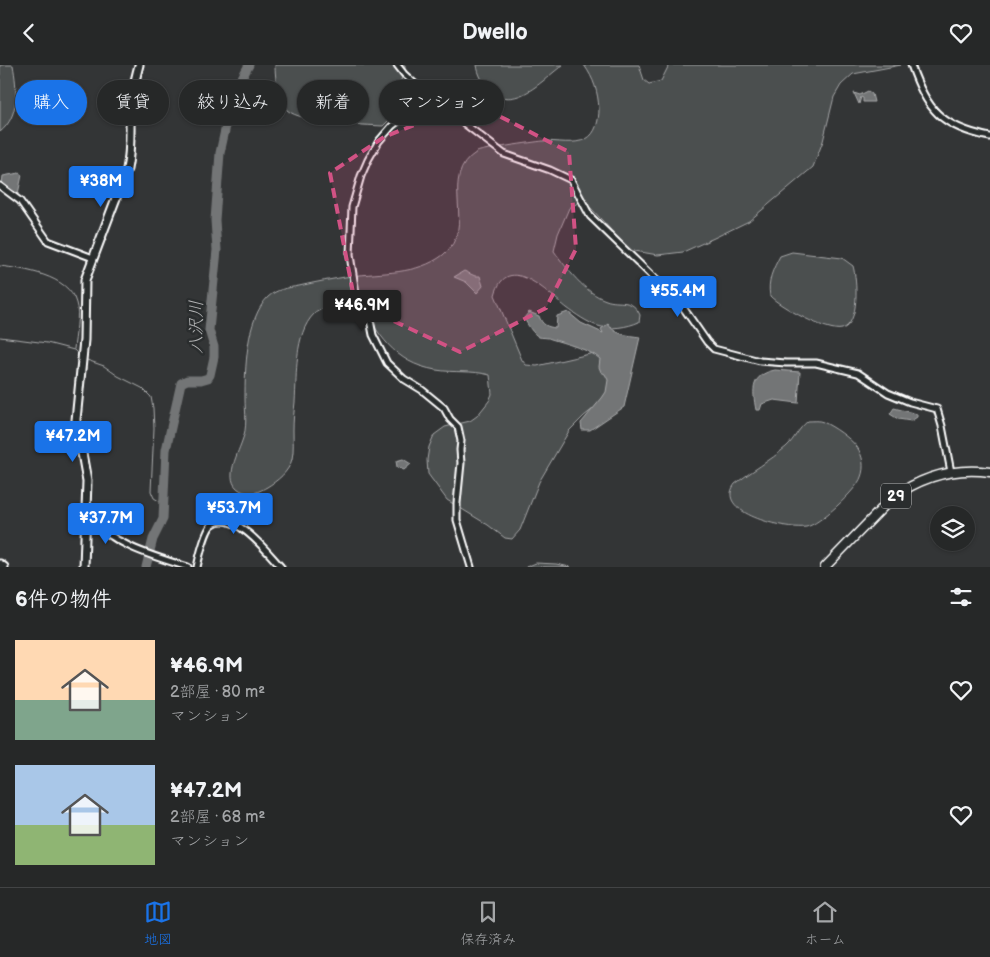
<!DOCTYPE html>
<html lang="ja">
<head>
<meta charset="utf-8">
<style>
  :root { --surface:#262828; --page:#323434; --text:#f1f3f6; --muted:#a4a6a8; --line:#424445; --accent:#1a73e8 }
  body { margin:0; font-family:"Balsamiq Sans","Klee One",sans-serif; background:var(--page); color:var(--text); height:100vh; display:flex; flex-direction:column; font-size:19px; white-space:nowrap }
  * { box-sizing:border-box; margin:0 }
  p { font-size:16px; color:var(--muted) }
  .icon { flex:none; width:28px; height:28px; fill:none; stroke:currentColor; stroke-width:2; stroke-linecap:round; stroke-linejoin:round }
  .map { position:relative; height:502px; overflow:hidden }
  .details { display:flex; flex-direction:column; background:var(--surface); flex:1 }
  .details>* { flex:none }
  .hud { position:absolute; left:15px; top:15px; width:500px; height:45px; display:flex; gap:10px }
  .controls { position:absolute; left:930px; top:441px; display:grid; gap:10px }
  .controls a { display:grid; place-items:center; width:45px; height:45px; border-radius:50%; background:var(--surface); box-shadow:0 1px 4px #0004,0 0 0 1px var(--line); font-size:25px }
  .price { position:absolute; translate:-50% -42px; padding:0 11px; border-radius:5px; background:var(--accent); color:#fff; font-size:16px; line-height:32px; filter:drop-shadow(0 1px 2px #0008) }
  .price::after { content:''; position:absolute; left:50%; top:30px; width:15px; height:11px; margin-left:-8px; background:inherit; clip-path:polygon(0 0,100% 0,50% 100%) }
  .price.current { background:#222; color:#fff }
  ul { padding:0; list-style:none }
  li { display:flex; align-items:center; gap:15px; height:125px; padding:0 15px }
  li span { display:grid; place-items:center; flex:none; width:140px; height:100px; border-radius:0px; color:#555 }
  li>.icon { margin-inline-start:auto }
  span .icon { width:60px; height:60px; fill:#fffc; stroke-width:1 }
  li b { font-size:21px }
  h2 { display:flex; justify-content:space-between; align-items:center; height:60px; padding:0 15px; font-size:21px }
  .pill { padding:0 18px; border-radius:22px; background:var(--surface); box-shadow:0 1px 4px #0004,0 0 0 1px var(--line); font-size:18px; line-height:45px }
  .pill.current { background:var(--accent); color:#fff }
  header { display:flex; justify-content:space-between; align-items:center; height:65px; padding:0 15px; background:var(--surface); font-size:22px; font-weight:700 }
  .tabs { display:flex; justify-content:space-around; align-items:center; height:70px; border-top:1px solid var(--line); background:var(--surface); font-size:14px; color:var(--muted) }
  .tabs a { display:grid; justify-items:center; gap:2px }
  .tabs .current { color:var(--accent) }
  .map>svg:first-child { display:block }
</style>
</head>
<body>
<header><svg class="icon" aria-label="back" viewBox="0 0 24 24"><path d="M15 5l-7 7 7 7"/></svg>Dwello<svg class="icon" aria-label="heart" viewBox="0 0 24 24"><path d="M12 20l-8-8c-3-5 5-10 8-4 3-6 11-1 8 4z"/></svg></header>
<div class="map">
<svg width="990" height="502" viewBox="0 0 990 502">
  <rect width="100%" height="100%" fill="#333536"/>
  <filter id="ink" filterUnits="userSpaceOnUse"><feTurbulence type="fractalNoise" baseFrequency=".02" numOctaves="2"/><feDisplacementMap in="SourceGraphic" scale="10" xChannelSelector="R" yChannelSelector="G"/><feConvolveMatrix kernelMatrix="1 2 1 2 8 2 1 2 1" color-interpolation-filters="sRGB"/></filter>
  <g filter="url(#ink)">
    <g fill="#4c4f50" stroke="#a6a7a8">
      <path d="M0,0H13C17,23 20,51 0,67Z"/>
      <path d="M275,0H405V4L401,15V35L394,50L383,61C364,60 301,58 287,45C278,35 275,13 275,0Z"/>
      <path d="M477,0H563C543,14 514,49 489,24C483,18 478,9 477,0Z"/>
      <path d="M584,0H639L644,15L649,19L661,16L669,0H901L853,9L841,20L834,32L823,76L813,102L749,156L714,173L683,187L658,190L629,185L591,143L578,138L569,143L558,169L554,186C567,204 585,228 606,235C619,240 632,232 640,250L639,257C628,262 610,265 598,261C588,258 575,249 567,243C549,229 507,185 495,230L522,295L526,300L537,301L607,285L619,318L598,340L584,351L569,366L539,417L520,465L512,474L505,473L488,460L447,435L428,409L427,395L429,382L434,370L445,362L470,356L477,351L489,336L492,329L490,310C472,305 454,308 436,305C393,298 379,269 358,235C347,232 336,235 326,241C323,244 317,246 314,249C294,269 297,310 295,337C294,346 293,356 293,365C293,375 294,385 292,394C289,407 277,416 267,422C260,426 253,430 244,427C221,419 237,391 242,376C248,362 245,348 245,333C245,304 246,254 268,232C277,224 287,223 299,221C316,217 333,214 351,211C382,207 417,210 443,190C479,161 436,112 477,87C483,84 534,77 543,76C557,76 574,80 586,74C596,69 599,55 599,44C598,27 594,14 584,0Z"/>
      <path d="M792,187L842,193L853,201C857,215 860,259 842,264C828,268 779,241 770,231C767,216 773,204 780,191Z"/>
      <path d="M808,356C813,356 819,355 823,357C834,362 850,373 857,382C863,391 865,402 861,412C857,425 819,460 806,462C787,465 713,448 735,419C751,406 770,396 786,382C795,374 797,365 808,356Z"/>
      <polygon points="536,498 556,499 570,502 526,502"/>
    </g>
    <g fill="#737576" stroke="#abacad">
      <polygon points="868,26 872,29 874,37 863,37 863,33 861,32 859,39 854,28 860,30"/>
      <polygon points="19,108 22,110 18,129 2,119 3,111"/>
      <polygon points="464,206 475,211 480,211 483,221 477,228 466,217 454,212"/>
      <path d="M529,247L539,251C542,260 547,262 556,263L557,251L568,247L581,258L603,268L601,264L608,259C615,270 627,270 640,272L624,342L590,365H582L581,358L602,333L606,327L608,315L605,309L601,307L599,302L600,294C591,285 564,278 551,274C548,272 542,273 539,272C533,269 527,259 524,253Z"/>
      <path d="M775,305L800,307L798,338L774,335L762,339L760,345H756C752,324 751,310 775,305Z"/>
      <polygon points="894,343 917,349 917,352 911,356 898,354 890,349"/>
      <polygon points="403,394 411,399 404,405 397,402 396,396"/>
    </g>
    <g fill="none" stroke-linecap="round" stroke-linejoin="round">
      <g stroke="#abacad" stroke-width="1">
        <path d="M0,201C23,204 69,210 76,238C80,249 75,272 74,284"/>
        <polyline points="0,272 47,278 74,285 79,290"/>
        <polyline points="84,294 104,301 118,311 142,323 151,332 153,343 154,363 151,426 154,433 164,439"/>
      </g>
      <polyline stroke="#737576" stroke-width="9" points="146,502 153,474 163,454 166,385 181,318 187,315 201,315 208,313 210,310 214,292 214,282 209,265 217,185 215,155 220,88 233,29 249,0"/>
      <defs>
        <g id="street">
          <polyline points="397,0 404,9 426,29 504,89 550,105 571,115 590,151 680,238 707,277 714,284 760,296 786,298 816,298 858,308 888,328 910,337 937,344 942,361 951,407"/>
          <path d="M911,0C927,45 941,62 990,72"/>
          <polyline points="429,32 392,61 379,76 368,95 361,111 352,142 350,190 357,235 369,250 373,270 387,298 404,314 422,325 444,343 450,354 458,362 461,376 460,385 461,398 457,438 457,455 471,502"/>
          <polyline points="0,121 20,136 48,176 93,193"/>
          <path d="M87,450C112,480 152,491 188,502"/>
          <path d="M197,502C199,493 206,463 213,459C234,444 269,489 281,502"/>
        </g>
        <g id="secondary">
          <polyline points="0,499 4,502"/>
          <path d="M84,502L87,416L76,355L84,275L85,215L127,104C131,86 130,68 130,50C130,32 135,16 139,0"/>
        </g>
        <path id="primary" d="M825,502L892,433C921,412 954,402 990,407"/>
      </defs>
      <use href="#street" stroke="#fff" stroke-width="9"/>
      <use href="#secondary" stroke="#fff" stroke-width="11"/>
      <use href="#primary" stroke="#fff" stroke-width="11"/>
      <use href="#street" stroke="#2a2d2e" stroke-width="5"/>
      <use href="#secondary" stroke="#2a2d2e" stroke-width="7"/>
      <use href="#primary" stroke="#2a2d2e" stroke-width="8"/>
    </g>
  </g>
  <path fill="#d15284" fill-opacity="0.2" stroke="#d15284" stroke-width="4" stroke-dasharray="10 6" stroke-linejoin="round" d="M472,37L569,87L576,184L546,243L460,287L355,238L330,108L384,72Z"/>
  <g text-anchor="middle" stroke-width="5" stroke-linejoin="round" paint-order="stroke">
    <rect fill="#2a2d2e" stroke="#bfc0c0" stroke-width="1" x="881" y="418.5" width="30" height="25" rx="4"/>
    <g font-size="15" font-weight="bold" fill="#fff">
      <text x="896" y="436">29</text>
    </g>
    <g font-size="18" font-style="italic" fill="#b2b3b4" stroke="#2a2d2e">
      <text transform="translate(196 262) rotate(-90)" y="6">八沢川</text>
    </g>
  </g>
</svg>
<div class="controls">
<a><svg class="icon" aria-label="layers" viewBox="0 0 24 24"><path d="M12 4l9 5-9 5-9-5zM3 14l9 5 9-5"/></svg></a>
</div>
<b class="price" style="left:101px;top:143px">¥38M</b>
<b class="price" style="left:678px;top:253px">¥55.4M</b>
<b class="price current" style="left:362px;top:267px">¥46.9M</b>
<b class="price" style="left:73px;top:398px">¥47.2M</b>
<b class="price" style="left:234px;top:470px">¥53.7M</b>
<b class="price" style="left:106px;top:480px">¥37.7M</b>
<div class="hud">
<a class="pill current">購入</a>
<a class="pill">賃貸</a>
<a class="pill">絞り込み</a>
<a class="pill">新着</a>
<a class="pill">マンション</a>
</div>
</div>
<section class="details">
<h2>6件の物件<svg class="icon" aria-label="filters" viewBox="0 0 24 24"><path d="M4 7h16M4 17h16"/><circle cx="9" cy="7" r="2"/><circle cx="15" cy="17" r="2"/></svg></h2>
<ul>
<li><span style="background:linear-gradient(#ffd9b3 60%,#7fa58c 0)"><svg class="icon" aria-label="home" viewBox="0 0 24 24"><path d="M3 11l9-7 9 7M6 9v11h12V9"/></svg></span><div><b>¥46.9M</b><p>2部屋 · 80 m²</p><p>マンション</p></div><svg class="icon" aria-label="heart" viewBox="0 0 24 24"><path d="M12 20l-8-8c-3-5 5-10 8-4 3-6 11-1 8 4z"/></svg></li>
<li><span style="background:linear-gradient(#a9c7e8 60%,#8fb573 0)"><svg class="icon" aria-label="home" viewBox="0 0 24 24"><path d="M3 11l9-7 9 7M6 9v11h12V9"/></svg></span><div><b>¥47.2M</b><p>2部屋 · 68 m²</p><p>マンション</p></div><svg class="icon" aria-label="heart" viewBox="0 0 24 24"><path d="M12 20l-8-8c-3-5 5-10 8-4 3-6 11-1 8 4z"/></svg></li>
</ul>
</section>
<nav class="tabs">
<a class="current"><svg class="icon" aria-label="map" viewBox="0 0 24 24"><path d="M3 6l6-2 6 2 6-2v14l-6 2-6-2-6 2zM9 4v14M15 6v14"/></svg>地図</a>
<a><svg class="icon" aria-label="saved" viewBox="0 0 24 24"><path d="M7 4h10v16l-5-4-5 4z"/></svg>保存済み</a>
<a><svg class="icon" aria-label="home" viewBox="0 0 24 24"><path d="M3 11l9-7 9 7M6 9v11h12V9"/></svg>ホーム</a>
</nav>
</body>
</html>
